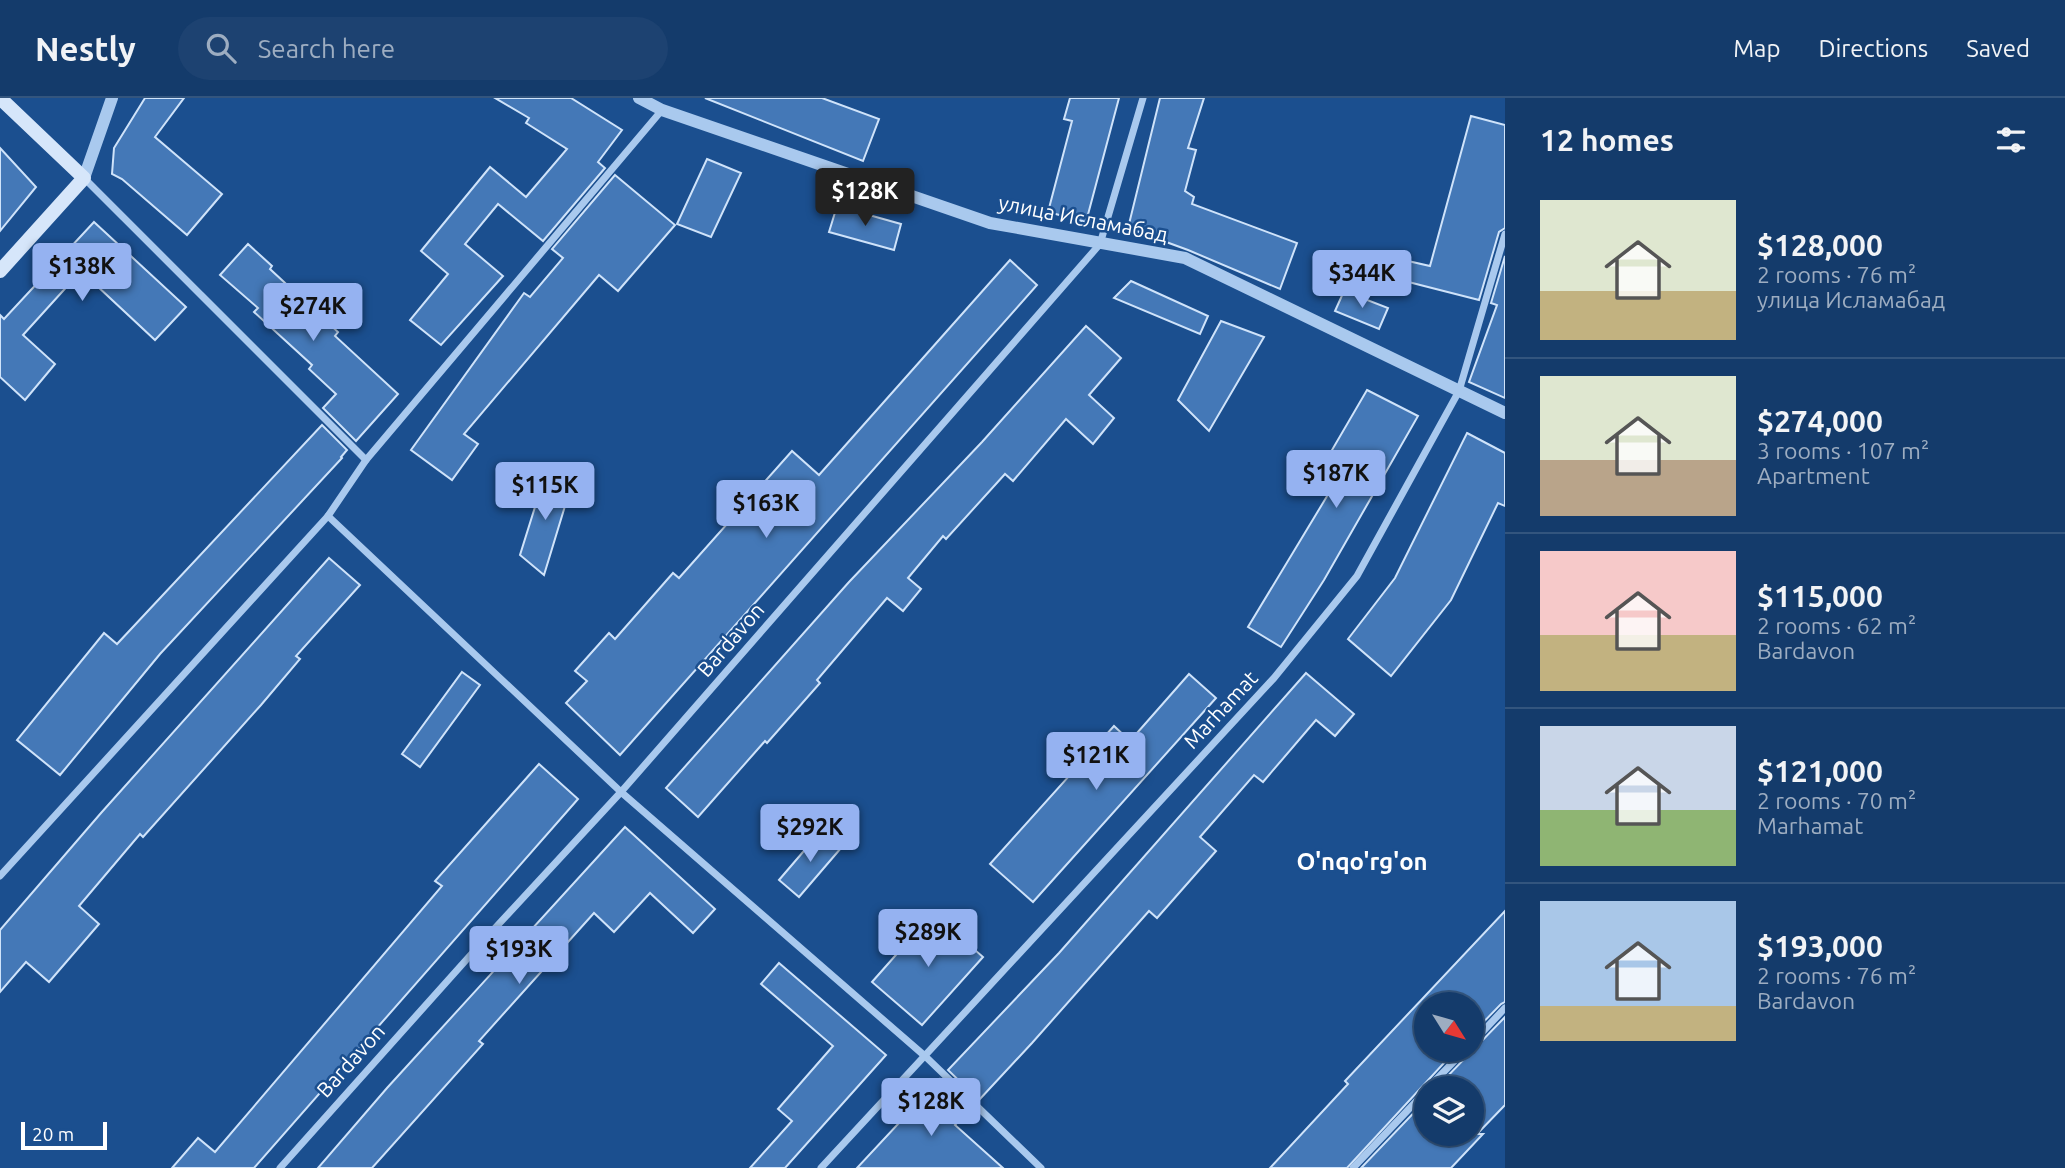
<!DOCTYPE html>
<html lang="en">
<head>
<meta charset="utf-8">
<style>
  :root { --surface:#143b6b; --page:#1d4271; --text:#f1f3f6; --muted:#9dadc1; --line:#33557e; --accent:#95b2f1 }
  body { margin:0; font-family:Ubuntu,sans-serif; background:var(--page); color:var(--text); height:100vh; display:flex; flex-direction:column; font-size:26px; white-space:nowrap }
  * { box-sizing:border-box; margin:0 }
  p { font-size:23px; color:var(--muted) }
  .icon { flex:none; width:38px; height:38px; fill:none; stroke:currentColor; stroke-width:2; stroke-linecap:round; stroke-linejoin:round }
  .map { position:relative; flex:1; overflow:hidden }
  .sheet { display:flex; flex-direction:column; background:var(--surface); width:560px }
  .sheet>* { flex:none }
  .needle { width:46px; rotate:127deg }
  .buttons { position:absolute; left:1414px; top:894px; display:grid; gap:14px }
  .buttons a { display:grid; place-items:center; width:70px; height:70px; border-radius:50%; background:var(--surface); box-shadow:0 2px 5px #0004,0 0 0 2px var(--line); font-size:35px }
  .scale { position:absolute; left:21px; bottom:18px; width:86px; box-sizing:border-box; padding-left:7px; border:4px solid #fff; border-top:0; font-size:19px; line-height:24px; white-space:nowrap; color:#fff; -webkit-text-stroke:5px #1b4f8f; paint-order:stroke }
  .price { position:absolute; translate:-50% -60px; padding:0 16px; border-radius:7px; background:var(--accent); color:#111; font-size:23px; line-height:46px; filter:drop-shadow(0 2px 4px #0008) }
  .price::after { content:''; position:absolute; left:50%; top:42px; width:21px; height:16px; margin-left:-10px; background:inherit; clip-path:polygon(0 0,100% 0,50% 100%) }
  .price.active { background:#222; color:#fff }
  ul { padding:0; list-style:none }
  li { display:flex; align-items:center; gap:21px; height:175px; padding:0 35px }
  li+li { border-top:2px solid var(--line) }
  li span { display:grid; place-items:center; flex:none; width:196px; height:140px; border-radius:0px; color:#555 }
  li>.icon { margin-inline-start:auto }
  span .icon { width:84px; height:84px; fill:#fffc; stroke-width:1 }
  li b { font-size:30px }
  h2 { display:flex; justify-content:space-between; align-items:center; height:84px; padding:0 35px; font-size:30px }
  header { display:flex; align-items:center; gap:42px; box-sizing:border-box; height:98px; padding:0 35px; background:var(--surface); border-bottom:2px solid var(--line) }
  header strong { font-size:33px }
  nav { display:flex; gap:38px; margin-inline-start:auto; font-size:24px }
  .search { width:490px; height:63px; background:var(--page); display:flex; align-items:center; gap:18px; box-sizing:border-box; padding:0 24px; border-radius:38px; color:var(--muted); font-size:26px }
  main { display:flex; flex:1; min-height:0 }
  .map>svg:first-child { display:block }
</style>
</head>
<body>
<header>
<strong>Nestly</strong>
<div class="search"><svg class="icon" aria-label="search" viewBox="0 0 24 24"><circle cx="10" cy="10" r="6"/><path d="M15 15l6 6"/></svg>Search here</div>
<nav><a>Map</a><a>Directions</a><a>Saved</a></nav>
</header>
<main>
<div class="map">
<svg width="1505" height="1070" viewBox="0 0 1505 1070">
  <rect width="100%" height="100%" fill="#1b4f8f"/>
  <g fill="#4478b7" stroke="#cfe3fa" stroke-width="2">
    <polygon points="145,0 184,0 155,39 222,96 187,137 122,81 112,76 114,50"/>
    <polygon points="495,0 571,0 622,32 598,64 605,70 543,143 498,106 465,146 503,178 441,247 410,222 448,176 421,153 490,69 526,99 567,51 526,25 529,20"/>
    <polygon points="705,0 822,0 879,21 863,63"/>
    <polygon points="1070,0 1119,0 1086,124 1048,114 1072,23 1064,21"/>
    <polygon points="1160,0 1204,0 1188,50 1196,52 1185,93 1194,99 1192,106 1297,145 1280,191 1188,152 1128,130"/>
    <polygon points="1471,18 1505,27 1505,130 1499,134 1479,202 1381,177 1386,158 1430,168"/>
    <polygon points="0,50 36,89 0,133"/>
    <polygon points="707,61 741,75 711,139 677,126"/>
    <polygon points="615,77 675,127 618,193 599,177 464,336 478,346 452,382 411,352 524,195 530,199 563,160 552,151"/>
    <polygon points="837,108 901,126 894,152 829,134"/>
    <polygon points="94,124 186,209 155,242 81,173 23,237 55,266 25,302 0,279 0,217 4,221"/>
    <polygon points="248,146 272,168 270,171 338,234 335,238 398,296 356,343 323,310 336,296 309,271 312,267 254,214 258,210 220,177"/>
    <polygon points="1505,158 1505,300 1469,284 1497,207 1491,205"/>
    <polygon points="1010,162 1037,187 620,657 566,605 587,583 575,573 609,535 615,541 673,475 679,480 792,353 819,377"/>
    <polygon points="1131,183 1208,218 1200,236 1114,200"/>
    <polygon points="1344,193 1388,210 1379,231 1335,213"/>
    <polygon points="1221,223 1264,239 1209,333 1178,302"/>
    <polygon points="1086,228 1121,260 1089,297 1114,320 1093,346 1066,321 1013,383 1005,376 946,441 943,438 908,480 921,491 903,513 887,500 817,582 820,585 767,645 765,643 698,719 666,690 849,484 982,344"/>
    <polygon points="1367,292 1418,318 1324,482 1281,549 1248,529 1335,385 1318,376"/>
    <polygon points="322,327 347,352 341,359 342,360 160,556 60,677 17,642 104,535 117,546"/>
    <polygon points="1467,335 1505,355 1505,408 1498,405 1451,502 1391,578 1348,541 1395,480"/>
    <polygon points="545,377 572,385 544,477 520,457"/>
    <polygon points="329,460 360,487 296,558 300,561 261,607 143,739 140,736 79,808 99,826 49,884 26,864 0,894 0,832 101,715"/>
    <polygon points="462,574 480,587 420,669 402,656"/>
    <polygon points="1306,575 1354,616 1335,638 1316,622 1263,684 1254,677 1200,739 1216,753 1157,820 1149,813 1032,945 979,1002 948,972 1059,855"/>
    <polygon points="1189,576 1216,600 1033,804 990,766 1114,628 1130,643"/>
    <polygon points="539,666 578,701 254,1070 172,1070 198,1040 215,1054 442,788 435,783"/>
    <polygon points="625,729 715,811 693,835 650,795 614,834 594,815 479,943 483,946 372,1070 318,1070 387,990"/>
    <polygon points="821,733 841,750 799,799 779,782"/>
    <polygon points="1505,813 1505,904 1501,906 1472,936 1472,906 1426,906 1426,952 1456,952 1347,1070 1270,1070 1348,986 1345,983"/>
    <polygon points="933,815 983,859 922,927 872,884"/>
    <polygon points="779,865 886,957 785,1070 750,1070 792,1023 778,1011 833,948 761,886"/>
    <polygon points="1505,919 1505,1007 1477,1036 1483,1036 1451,1070 1361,1070 1426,1002 1426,1036 1472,1036 1472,990 1436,990"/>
    <polygon points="940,981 970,1010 955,1027 1003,1070 857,1070"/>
  </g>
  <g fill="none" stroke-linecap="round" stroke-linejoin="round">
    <g stroke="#a9c9ee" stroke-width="7">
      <polyline points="84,80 366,362"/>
      <polyline points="328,418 621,694 926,959 1041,1070"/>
      <polyline points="0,778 328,418 366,362 662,12"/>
      <polyline points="1472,945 1505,910"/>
      <polyline points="1428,990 1465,952"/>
      <polyline points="280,1070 484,842 621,694 1100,146 1143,0"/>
      <polyline points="821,1070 1274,580 1357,478 1459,293 1505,136"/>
      <polyline points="1353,1070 1426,993"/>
    </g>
    <g stroke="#a9c9ee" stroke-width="12">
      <polyline points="639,0 662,12 990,125 1185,160 1505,315"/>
      <polyline points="84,80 112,0"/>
    </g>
    <polyline stroke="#d6e6fa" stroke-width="14" points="0,173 84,80 0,0"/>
  </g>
  <g text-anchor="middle" stroke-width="5" stroke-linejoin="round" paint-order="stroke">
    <g font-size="21" fill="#fff" stroke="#1b4f8f">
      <text transform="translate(1083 121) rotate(11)" y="7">улица Исламабад</text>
      <text transform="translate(731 542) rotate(-49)" y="7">Bardavon</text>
      <text transform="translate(1221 612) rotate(-47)" y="7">Marhamat</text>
      <text transform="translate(351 963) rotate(-48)" y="7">Bardavon</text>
    </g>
    <g font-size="24" font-weight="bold" fill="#fff" stroke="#1b4f8f">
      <text x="1362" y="772">O'nqo'rg'on</text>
    </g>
  </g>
</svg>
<div class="buttons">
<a><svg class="needle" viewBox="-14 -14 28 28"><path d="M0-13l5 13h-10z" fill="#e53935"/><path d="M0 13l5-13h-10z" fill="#9dadc1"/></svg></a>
<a><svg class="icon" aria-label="layers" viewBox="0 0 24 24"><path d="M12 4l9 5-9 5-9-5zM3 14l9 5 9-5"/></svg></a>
</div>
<div class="scale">20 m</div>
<b class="price active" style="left:865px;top:130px">$128K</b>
<b class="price" style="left:82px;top:205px">$138K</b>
<b class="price" style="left:1362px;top:212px">$344K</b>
<b class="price" style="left:313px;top:245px">$274K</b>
<b class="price" style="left:1336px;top:412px">$187K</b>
<b class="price" style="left:545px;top:424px">$115K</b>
<b class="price" style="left:766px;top:442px">$163K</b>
<b class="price" style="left:1096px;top:694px">$121K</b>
<b class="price" style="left:810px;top:766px">$292K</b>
<b class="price" style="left:928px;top:871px">$289K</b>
<b class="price" style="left:519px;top:888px">$193K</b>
<b class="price" style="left:931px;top:1040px">$128K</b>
</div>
<section class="sheet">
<h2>12 homes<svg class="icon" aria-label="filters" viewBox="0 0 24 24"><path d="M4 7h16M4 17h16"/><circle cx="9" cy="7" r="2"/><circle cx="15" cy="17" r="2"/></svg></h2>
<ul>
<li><span style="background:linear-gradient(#dfe7d0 65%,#c2b280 0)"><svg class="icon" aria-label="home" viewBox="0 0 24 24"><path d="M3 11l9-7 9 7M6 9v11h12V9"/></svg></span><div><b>$128,000</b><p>2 rooms · 76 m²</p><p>улица Исламабад</p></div></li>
<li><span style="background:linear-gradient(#dfe7d0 60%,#b9a48a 0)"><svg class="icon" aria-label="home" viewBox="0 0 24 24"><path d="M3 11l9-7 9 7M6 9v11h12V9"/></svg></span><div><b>$274,000</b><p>3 rooms · 107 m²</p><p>Apartment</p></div></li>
<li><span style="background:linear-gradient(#f6c9c9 60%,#c2b280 0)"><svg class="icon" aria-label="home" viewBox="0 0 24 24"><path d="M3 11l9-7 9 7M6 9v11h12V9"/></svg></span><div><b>$115,000</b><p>2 rooms · 62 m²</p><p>Bardavon</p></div></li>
<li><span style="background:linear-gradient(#c9d6e8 60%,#8fb573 0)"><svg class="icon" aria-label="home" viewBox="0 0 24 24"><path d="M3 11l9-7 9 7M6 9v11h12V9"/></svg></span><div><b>$121,000</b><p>2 rooms · 70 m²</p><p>Marhamat</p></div></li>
<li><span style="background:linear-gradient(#a9c7e8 75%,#c2b280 0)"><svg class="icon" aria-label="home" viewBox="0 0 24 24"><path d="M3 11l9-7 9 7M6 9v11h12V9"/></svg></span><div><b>$193,000</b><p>2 rooms · 76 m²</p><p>Bardavon</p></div></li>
</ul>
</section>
</main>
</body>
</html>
